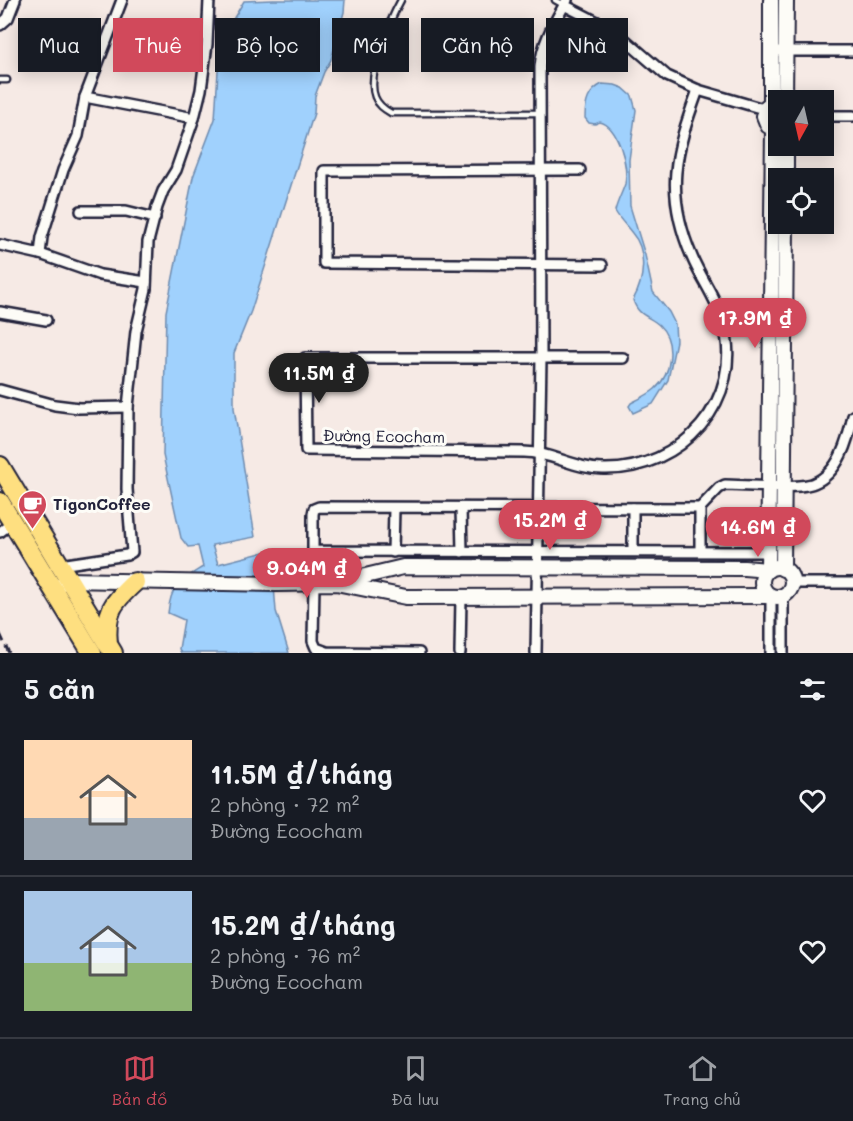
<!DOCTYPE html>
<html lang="vi">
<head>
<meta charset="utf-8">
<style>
  :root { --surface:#171b24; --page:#20242c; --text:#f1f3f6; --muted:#9ea1a6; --line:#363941; --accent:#d1495b }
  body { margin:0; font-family:Mali,sans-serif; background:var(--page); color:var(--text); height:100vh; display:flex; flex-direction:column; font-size:22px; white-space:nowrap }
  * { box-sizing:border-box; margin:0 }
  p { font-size:20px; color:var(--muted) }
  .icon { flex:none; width:33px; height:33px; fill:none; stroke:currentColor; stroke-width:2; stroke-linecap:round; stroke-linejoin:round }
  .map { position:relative; height:653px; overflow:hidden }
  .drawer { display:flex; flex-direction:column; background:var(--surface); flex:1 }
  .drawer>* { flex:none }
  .banner { position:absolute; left:18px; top:18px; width:818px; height:54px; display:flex; gap:12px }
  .needle { width:39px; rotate:188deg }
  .tools { position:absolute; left:768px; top:90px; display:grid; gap:12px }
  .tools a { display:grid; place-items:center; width:66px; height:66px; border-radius:0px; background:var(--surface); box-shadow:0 3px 15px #0003; font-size:30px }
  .price { position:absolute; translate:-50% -51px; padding:0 14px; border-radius:21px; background:var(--accent); color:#fff; font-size:20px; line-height:39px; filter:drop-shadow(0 2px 3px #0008) }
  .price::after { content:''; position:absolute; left:50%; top:36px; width:18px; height:14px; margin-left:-9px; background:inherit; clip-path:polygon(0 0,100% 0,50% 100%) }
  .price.on { background:#222; color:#fff }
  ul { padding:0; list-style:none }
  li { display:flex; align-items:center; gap:18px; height:150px; padding:0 24px }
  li+li { border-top:2px solid var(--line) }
  li span { display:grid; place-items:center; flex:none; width:168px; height:120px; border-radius:0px; color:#555 }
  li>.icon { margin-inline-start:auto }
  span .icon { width:72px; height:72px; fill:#fffc; stroke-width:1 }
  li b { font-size:26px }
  h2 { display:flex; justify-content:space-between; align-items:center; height:72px; padding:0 24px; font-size:26px }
  .tag { padding:0 21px; border-radius:0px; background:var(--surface); box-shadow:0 3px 15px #0003; font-size:21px; line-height:54px }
  .tag.on { background:var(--accent); color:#fff }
  .tab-bar { display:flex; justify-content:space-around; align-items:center; height:84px; border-top:2px solid var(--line); background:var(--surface); font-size:16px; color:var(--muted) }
  .tab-bar a { display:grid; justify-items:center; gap:3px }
  .tab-bar .on { color:var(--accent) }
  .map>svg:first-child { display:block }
</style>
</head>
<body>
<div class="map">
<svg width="853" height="653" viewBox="0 0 853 653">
  <rect width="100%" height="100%" fill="#f6eae5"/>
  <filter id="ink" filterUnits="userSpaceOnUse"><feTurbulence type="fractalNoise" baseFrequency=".0167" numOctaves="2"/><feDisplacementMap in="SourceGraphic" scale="12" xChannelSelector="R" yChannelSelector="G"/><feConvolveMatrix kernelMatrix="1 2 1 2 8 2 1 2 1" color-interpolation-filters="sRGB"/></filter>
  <g filter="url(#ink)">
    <g fill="#a0d1fd" stroke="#6e8baf" stroke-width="1.5">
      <path d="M273,0H345L344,12L331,60L324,72L315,96L314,113L251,311L234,353V408L255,537L212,545L218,564L269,551L272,561L276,611L289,653H181L179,649L184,620L168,613C171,584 180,581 203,567L198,546L188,547L181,538L163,455L166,312L193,177L215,119L218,71L232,21L244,1Z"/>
      <path d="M602,84L615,85L623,88L632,96L636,110L629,160L630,206L645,255L653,292L669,312L675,324L676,341L668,380L653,404L633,413L629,406L631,403C639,399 648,395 655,389C672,374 676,341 659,325C649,316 638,316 633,300C644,281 648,251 632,233C626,225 620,220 615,211C617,202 622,193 625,184C629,166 618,126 600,122L595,124L589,123L585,118C585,103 588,91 602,84Z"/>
    </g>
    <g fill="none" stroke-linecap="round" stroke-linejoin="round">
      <defs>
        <g id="lane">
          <path d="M401,0C390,20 366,75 375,97C378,105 384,109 391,113H540"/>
          <polyline points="555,0 564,5"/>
          <polyline points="0,80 7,80"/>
        </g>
        <g id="street">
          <polyline points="564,5 615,31 667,76 698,90 760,108"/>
          <polyline points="0,25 8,18 15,0"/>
          <polyline points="771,51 853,51"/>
          <polyline points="85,97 194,118"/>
          <polyline points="824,116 853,116"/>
          <polyline points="580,170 324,171 324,263 602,265"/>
          <polyline points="81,211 126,211 155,218"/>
          <polyline points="0,245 40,254 100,275 146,282"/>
          <polyline points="40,254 42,237 63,170 78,136 85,97 122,0"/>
          <polyline points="0,312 46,320"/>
          <path d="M623,358H305L306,450C378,451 451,451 524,452C551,452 575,469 603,469C681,471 746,400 723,322C717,299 701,279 692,257C664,192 675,153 698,90"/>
          <polyline points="0,390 55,405 79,408 128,407"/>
          <polyline points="461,508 462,552"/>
          <polyline points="633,508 633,551"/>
          <polyline points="700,508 700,551"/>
          <polyline points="0,532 12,523"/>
          <polyline points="393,552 394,508"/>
          <path d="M769,552L313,551V514L314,509L319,507L700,508L719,488L725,485C744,485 799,490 814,483C839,473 848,440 853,416"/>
          <polyline points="60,565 127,555 132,552 127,489 128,407 136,331 146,289 148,242 157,207 163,191 176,170 194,118 201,90 207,44 209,0"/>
          <polyline points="314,583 313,641 316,648 327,652 419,653"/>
          <polyline points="792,583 853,583"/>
          <polyline points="460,653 461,597"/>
          <path d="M536,653L541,358L540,67C542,42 555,22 567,0"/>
          <polyline points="771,653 771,596"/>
          <polyline points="783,653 783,596"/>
        </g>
        <g id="secondary">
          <polyline points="785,100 786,0"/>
          <polyline points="776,101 767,106 764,116 768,126 778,130"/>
          <polyline points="771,103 771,0"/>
          <polyline points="786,178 786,146"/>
          <circle cx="777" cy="582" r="15"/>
          <polyline points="783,569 786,224"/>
          <polyline points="63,583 67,580 277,584 336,583 406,597 771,596"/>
          <polyline points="336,583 403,567 744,568 768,570 773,129"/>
        </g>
        <g id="highway">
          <polyline points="0,466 113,653"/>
          <polyline points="0,502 92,653"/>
          <path d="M108,644C105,612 112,603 135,582"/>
        </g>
      </defs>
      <use href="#lane" stroke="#22223b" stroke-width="9"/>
      <use href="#street" stroke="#22223b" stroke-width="14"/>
      <use href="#secondary" stroke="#22223b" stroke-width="18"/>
      <use href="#highway" stroke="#22223b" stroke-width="22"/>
      <use href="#lane" stroke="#fdfcf7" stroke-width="4.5"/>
      <use href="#street" stroke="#fdfcf7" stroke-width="9"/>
      <use href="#secondary" stroke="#fdfcf7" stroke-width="14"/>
      <use href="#highway" stroke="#fedf80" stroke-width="18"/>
      <polyline stroke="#22223b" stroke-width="3" stroke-dasharray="9 4.5" stroke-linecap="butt" points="0,634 9,653"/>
    </g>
  </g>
  <defs>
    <symbol id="cafe-pin" viewBox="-11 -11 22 30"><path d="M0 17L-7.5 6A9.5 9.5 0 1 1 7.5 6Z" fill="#d1495b" stroke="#fdfcf7"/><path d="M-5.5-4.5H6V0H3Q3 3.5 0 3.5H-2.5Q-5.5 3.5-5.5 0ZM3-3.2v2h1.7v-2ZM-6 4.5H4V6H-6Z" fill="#fff"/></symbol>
  </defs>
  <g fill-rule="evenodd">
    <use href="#cafe-pin" x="16" y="488" width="33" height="45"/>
  </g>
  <g text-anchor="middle" stroke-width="6" stroke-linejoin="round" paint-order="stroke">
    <g font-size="16" fill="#22223b" stroke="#fdfcf7">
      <text transform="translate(384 436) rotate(1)" y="6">Đường Ecocham</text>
    </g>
    <g font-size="16" font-weight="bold" fill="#22223b" stroke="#fdfcf7" text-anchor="start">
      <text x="53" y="510">TigonCoffee</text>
    </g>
  </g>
</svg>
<div class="tools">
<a><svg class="needle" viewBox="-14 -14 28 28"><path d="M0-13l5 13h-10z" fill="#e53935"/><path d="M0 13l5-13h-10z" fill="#9ea1a6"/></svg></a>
<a><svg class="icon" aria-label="locate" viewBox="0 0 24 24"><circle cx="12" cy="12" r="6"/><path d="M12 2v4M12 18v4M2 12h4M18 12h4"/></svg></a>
</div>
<b class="price" style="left:755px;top:349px">17.9M ₫</b>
<b class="price on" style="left:319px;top:404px">11.5M ₫</b>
<b class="price" style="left:550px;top:551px">15.2M ₫</b>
<b class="price" style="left:758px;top:558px">14.6M ₫</b>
<b class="price" style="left:307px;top:599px">9.04M ₫</b>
<div class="banner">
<a class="tag">Mua</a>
<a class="tag on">Thuê</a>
<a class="tag">Bộ lọc</a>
<a class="tag">Mới</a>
<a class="tag">Căn hộ</a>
<a class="tag">Nhà</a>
</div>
</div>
<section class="drawer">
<h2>5 căn<svg class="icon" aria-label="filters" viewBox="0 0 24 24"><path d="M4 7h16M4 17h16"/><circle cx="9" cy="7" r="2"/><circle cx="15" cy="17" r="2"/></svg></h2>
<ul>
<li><span style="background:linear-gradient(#ffd9b3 65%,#9aa5b1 0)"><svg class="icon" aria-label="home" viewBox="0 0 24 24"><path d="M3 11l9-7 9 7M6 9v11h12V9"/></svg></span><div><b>11.5M ₫/tháng</b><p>2 phòng · 72 m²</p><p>Đường Ecocham</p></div><svg class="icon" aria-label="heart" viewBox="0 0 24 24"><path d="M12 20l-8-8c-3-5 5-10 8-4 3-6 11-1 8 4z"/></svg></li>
<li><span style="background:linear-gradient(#a9c7e8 60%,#8fb573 0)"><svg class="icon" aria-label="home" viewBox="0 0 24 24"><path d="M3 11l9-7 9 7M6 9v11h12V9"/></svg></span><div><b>15.2M ₫/tháng</b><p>2 phòng · 76 m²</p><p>Đường Ecocham</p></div><svg class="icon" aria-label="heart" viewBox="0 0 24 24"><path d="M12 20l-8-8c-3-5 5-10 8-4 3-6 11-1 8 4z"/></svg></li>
</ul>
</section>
<nav class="tab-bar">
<a class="on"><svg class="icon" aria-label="map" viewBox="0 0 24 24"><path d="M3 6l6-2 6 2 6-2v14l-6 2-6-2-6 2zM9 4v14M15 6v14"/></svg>Bản đồ</a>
<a><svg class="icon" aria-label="saved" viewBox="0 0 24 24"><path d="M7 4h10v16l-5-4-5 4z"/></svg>Đã lưu</a>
<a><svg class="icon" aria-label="home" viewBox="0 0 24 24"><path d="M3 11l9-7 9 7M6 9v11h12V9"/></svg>Trang chủ</a>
</nav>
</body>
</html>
